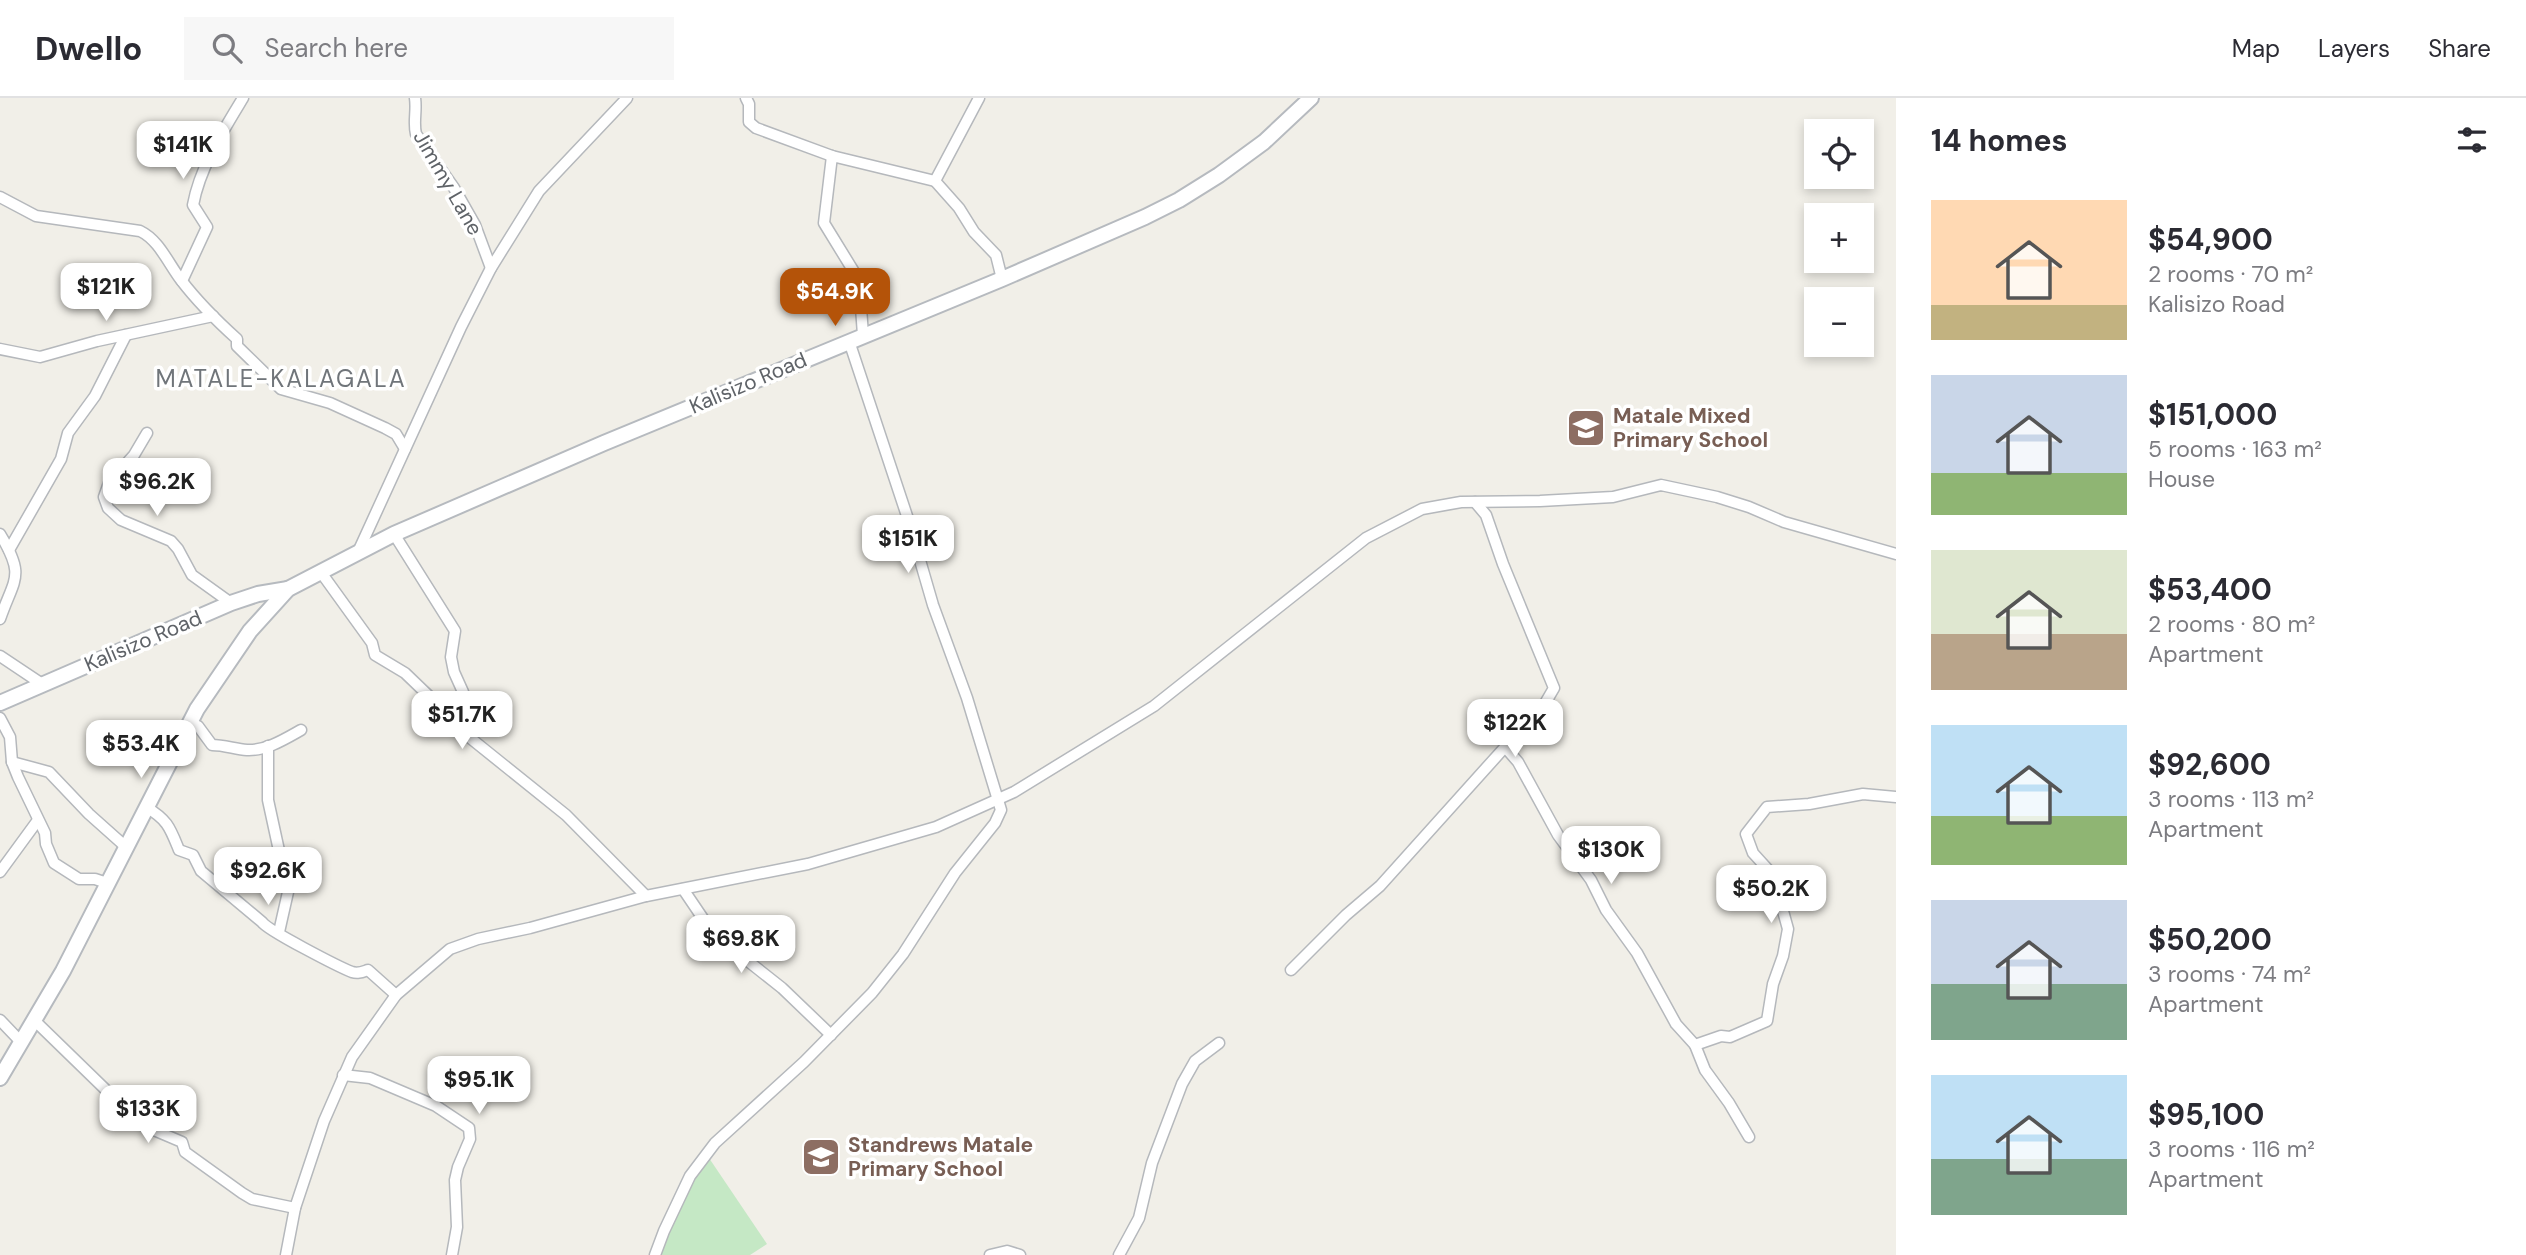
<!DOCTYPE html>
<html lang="en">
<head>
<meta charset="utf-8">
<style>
  :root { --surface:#fff; --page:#f7f7f7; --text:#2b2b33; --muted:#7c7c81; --line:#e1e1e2; --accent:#b45309 }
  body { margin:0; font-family:"DM Sans",sans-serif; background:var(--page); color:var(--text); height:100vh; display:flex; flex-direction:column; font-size:26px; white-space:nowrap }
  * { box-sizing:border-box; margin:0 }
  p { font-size:23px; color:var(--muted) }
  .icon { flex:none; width:38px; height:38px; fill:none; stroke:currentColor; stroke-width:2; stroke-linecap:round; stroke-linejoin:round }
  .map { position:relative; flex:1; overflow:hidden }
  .drawer { display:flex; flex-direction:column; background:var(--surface); width:630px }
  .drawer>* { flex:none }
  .buttons { position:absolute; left:1804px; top:21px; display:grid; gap:14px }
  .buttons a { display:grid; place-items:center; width:70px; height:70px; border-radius:0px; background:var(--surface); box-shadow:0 4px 10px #0003; font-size:35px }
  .price { position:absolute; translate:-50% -60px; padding:0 16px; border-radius:14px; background:#fff; color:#222; font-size:23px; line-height:46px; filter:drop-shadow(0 2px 4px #0008) }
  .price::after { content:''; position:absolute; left:50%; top:42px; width:21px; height:16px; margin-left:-10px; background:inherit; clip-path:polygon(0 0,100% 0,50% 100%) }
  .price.active { background:var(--accent); color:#fff }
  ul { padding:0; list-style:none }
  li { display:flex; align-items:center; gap:21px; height:175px; padding:0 35px }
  li span { display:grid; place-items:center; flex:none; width:196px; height:140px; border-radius:0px; color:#555 }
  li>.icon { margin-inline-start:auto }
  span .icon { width:84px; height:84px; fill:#fffc; stroke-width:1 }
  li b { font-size:30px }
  h2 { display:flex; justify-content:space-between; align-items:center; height:84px; padding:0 35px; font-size:30px }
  header { display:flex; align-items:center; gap:42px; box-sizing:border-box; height:98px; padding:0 35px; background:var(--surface); border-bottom:2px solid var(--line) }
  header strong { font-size:33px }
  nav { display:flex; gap:38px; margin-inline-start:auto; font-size:24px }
  .search { width:490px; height:63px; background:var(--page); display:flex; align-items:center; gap:18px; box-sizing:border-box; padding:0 24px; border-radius:0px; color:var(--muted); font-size:26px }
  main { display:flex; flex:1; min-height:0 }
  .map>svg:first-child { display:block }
</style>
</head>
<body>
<header>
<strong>Dwello</strong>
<div class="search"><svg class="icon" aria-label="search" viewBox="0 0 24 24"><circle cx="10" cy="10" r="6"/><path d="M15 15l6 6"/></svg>Search here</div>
<nav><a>Map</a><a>Layers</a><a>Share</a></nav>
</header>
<main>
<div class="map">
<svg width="1896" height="1157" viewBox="0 0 1896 1157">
  <rect width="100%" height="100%" fill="#f1efe8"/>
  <polygon fill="#c5e8c5" points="709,1060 767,1146 750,1157 659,1157 694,1078"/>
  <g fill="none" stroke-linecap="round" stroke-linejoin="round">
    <defs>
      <g id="street">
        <path d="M415,0C417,13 413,24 416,36L454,90L475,127L491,170"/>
        <polyline points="746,0 749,6 749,24 756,30 832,58"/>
        <polyline points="979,0 935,83 959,110 974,134 996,157 1002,181"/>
        <path d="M0,99L36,118L140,133C159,142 168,165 181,182C197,203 217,223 237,241V248L281,291L330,305L385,330L396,336L405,351"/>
        <path d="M182,183L207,129L193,107C200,69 223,33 243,0"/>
        <polyline points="863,237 859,182 824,125 832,58 935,83"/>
        <polyline points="0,251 40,259 97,243 213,218"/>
        <polyline points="147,335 134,357 109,385 104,399 108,410 121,422 171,443 178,451 192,477 231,505"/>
        <path d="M0,436C26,479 14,480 0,521"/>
        <polyline points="394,436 455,533 451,559 454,574 463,594 466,614 464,635 566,717 646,798"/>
        <polyline points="9,452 61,361 68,335 95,298 126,237"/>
        <polyline points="358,454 461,229 491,170 539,93 627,0"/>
        <polyline points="320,473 372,545 375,557 405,575 431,600 437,617 464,635"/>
        <polyline points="0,558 42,586"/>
        <polyline points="0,620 10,639 12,664 18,679 45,735 46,746 54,765 79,781 95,781 107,785"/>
        <path d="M191,625L198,628L212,647C224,647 235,651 247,652C266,653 285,641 301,632"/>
        <polyline points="268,648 268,702 288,794 279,834"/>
        <polyline points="1505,649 1518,664 1558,737 1591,782 1606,812 1637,855 1676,926 1695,947"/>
        <polyline points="12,664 49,674 89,716 126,749"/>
        <path d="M146,709C168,722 170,730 179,752L193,757L201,773L262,824C267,832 339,869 352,874C358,876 362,874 368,872L396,897"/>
        <polyline points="0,774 38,722"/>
        <polyline points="683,791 706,825 734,852 782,890 831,937"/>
        <polyline points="1291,872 1346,817 1380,788 1505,649 1529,633 1554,590 1503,466 1486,417 1475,404"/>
        <polyline points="0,922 21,944"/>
        <polyline points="34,922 142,1027 182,1044 185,1054 242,1095 252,1101 295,1110"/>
        <polyline points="343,977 370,980 436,1008 469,1030 470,1041 458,1069 455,1082 457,1129 452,1157"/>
        <polyline points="1749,1039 1729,1005 1705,972 1695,947 1721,938 1730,939 1767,923 1773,886 1783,858 1788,831 1773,777 1753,755 1746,736 1767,709 1809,706 1863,696 1896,699"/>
        <polyline points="286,1157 295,1110 324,1023 352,959 396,897 450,851 478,841 530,830 646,798 808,766 936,729 1014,694 1154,608 1366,440 1422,411 1461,404 1540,403 1613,399 1661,387 1717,399 1749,409 1784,424 1896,456"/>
        <polyline points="655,1157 664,1133 690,1078 715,1045 804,964 872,895 903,856 955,775 995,725 1001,712 967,600 933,507 908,421 849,243"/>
        <polyline points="990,1157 1007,1153 1020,1157"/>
        <polyline points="1119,1157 1139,1120 1152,1065 1182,986 1195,963 1219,945"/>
      </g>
      <g id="secondary">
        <polyline points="0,605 231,505 258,496 288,491"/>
        <polyline points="0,980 63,873 197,611 250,533 288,491 394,436 604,345 1002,181 1145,119 1179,102 1219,77 1264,44 1311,0"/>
      </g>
    </defs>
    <use href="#street" stroke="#b5b8bc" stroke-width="13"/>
    <use href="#secondary" stroke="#b6babf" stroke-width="18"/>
    <use href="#street" stroke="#fff" stroke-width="10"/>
    <use href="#secondary" stroke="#fff" stroke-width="14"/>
  </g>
  <defs>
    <symbol id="school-square" viewBox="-11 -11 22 22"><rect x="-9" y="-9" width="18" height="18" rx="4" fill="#8d6e63" stroke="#fff"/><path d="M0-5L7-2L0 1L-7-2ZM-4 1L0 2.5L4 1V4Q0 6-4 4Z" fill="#fff"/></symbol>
  </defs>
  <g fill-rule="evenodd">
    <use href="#school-square" x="1564" y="308" width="44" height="44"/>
    <use href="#school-square" x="799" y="1037" width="44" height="44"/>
  </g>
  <g text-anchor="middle" stroke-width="7" stroke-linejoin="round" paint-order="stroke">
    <g font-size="21" fill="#5f6368" stroke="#fff">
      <text transform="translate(448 85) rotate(60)" y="7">Jimmy Lane</text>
      <text transform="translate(748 285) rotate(-23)" y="7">Kalisizo Road</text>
      <text transform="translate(143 543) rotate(-23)" y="7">Kalisizo Road</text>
    </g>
    <g font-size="21" font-weight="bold" fill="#785e54" stroke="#fff" text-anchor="start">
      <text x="1613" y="325">Matale Mixed<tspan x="1613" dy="24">Primary School</tspan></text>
      <text x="848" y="1054">Standrews Matale<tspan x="848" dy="24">Primary School</tspan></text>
    </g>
    <g font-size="24" letter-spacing="2" fill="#70757a" stroke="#fff">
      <text x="281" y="289">MATALE-KALAGALA</text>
    </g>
  </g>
</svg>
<div class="buttons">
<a><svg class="icon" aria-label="locate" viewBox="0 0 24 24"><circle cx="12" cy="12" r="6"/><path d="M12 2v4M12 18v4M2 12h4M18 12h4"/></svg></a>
<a>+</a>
<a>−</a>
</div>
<b class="price" style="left:183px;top:83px">$141K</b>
<b class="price" style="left:106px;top:225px">$121K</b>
<b class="price active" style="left:835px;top:230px">$54.9K</b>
<b class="price" style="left:157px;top:420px">$96.2K</b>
<b class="price" style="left:908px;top:477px">$151K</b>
<b class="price" style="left:462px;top:653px">$51.7K</b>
<b class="price" style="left:1515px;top:661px">$122K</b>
<b class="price" style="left:141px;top:682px">$53.4K</b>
<b class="price" style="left:1611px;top:788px">$130K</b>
<b class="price" style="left:268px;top:809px">$92.6K</b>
<b class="price" style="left:1771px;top:827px">$50.2K</b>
<b class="price" style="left:741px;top:877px">$69.8K</b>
<b class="price" style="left:479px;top:1018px">$95.1K</b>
<b class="price" style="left:148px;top:1047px">$133K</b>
</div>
<section class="drawer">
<h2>14 homes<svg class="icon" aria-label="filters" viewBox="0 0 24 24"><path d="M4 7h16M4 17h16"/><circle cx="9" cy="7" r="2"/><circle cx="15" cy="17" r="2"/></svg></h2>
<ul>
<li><span style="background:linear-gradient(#ffd9b3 75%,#c2b280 0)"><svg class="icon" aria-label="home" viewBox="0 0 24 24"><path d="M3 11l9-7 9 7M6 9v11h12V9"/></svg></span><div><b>$54,900</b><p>2 rooms · 70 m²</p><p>Kalisizo Road</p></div></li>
<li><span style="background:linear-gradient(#c9d6e8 70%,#8fb573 0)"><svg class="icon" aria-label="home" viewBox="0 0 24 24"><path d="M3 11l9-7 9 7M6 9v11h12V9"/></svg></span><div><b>$151,000</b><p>5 rooms · 163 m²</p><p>House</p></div></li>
<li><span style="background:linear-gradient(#dfe7d0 60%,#b9a48a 0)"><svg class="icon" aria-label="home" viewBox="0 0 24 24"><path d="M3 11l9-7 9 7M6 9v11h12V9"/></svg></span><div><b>$53,400</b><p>2 rooms · 80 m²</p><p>Apartment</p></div></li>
<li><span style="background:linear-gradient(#bfe0f5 65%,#8fb573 0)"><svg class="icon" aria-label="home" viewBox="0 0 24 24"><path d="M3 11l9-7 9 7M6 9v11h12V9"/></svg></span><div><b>$92,600</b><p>3 rooms · 113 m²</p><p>Apartment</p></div></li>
<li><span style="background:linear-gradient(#c9d6e8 60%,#7fa58c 0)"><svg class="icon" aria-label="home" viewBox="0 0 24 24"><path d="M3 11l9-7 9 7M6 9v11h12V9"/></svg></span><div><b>$50,200</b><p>3 rooms · 74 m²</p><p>Apartment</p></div></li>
<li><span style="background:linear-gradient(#bfe0f5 60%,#7fa58c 0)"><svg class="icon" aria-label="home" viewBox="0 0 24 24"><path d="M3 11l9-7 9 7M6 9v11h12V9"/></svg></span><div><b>$95,100</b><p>3 rooms · 116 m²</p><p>Apartment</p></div></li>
</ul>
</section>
</main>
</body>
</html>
